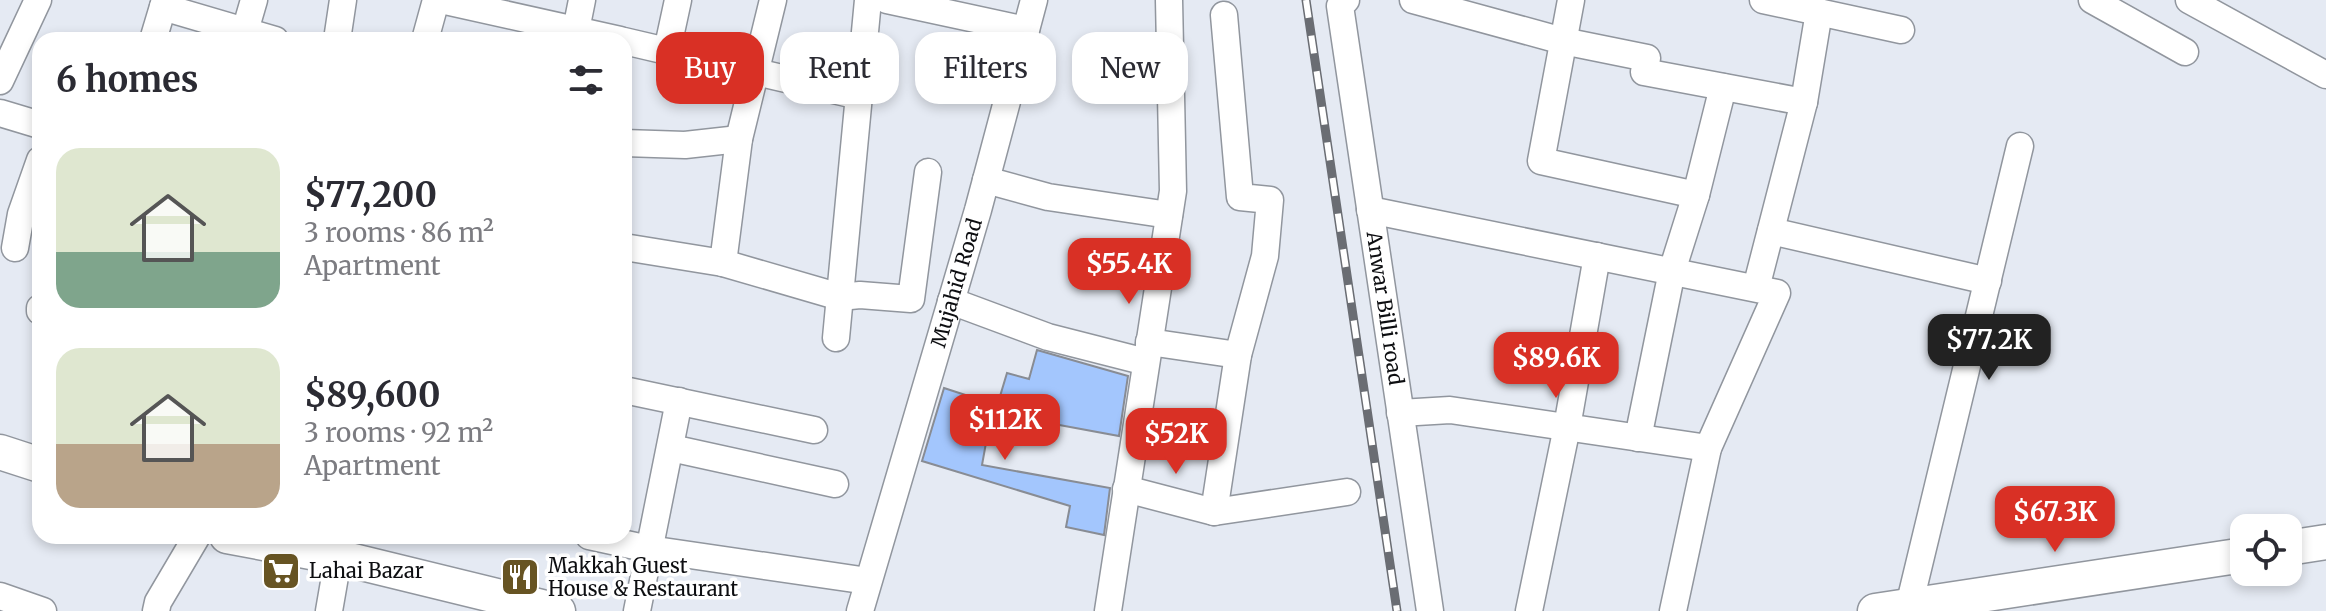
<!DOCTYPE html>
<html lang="en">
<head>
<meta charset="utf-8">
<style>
  :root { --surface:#fff; --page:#f7f7f7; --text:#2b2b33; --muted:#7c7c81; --accent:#d93025 }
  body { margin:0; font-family:Merriweather,serif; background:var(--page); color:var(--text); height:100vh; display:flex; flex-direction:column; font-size:30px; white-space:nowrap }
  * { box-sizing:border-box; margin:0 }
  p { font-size:26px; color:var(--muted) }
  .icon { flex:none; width:44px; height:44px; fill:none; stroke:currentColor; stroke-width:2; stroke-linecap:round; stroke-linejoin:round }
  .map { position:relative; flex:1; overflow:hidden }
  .details { position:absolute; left:32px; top:32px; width:600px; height:512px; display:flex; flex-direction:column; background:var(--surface); border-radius:24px; box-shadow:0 4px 12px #0003 }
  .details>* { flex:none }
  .banner { position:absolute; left:656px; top:32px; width:760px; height:72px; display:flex; gap:16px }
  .buttons { position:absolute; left:2230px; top:514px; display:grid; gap:16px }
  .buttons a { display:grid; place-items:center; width:72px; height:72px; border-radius:16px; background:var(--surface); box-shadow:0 4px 12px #0003; font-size:40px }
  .price { position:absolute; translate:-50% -68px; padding:0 18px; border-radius:16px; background:var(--accent); color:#fff; font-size:26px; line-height:52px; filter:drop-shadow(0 2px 4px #0008) }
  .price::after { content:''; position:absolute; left:50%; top:48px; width:24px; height:18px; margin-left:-12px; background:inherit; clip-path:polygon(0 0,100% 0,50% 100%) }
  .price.active { background:#222; color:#fff }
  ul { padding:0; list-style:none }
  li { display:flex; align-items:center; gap:24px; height:200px; padding:0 24px }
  li span { display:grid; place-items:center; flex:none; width:224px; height:160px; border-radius:24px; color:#555 }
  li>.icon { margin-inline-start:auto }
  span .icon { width:96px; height:96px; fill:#fffc; stroke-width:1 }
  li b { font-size:34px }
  h2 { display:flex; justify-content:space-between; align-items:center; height:96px; padding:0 24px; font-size:34px }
  .pill { padding:0 28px; border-radius:24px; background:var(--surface); box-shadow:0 4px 12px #0003; font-size:28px; line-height:72px }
  .pill.active { background:var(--accent); color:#fff }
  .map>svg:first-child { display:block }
</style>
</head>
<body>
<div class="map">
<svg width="2326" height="611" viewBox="0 0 2326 611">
  <rect width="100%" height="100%" fill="#e5eaf3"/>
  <g fill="#a3c6fd" stroke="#888c94" stroke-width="2">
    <polygon points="1037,350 1128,376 1119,436 995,413 1007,373 1029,379"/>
    <polygon points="944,388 993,404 982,465 1110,488 1104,535 1066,527 1070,506 922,461"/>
  </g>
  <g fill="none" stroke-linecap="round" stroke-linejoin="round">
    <defs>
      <g id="minor">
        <polyline points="441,0 620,40"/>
        <polyline points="887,0 1026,30"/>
        <path id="s1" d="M1346,0L1340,6L1430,611"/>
        <polyline points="1413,0 1563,41 1647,58 1644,72 1804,102"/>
        <polyline points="1571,0 1541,161 1696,195"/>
        <polyline points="1763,0 1901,30"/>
        <polyline points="2092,0 2185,52"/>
        <polyline points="2189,0 2326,75"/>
        <polyline points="163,7 275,40"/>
        <polyline points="245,31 254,0"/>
        <polyline points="153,40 165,0"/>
        <polyline points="337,40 343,0"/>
        <polyline points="425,40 436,0"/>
        <polyline points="574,40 582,0"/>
        <polyline points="624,41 859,96"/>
        <polyline points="667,51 678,0"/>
        <polyline points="0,81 38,0"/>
        <polyline points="0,113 40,125"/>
        <polyline points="624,143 685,145 739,139"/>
        <polyline points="986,180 1048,197 1169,215"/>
        <polyline points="1370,210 1777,293 1708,448 1673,611"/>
        <polyline points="1771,231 1988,281"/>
        <polyline points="624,247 723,263 840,297 860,295 911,299 928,172"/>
        <polyline points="15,248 21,214 40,160"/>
        <polyline points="723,263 739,139 773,0"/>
        <polyline points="1756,288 1804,102 1819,12"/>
        <polyline points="951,301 1048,337 1146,362"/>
        <polyline points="40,308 40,311"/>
        <polyline points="836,338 868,0"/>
        <polyline points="1149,342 1238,355"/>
        <polyline points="624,390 814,430"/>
        <polyline points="1400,413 1450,410 1708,448"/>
        <polyline points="1638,438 1672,271 1696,195 1723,87"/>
        <polyline points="671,448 835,484"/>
        <polyline points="1126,489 1214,512 1347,492"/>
        <polyline points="1214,512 1238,355 1265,256 1270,200 1240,197 1224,15"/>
        <polyline points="589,536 649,549 868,581"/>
        <polyline points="0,596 43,611"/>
        <polyline points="1909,606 2020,146"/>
        <polyline points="156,611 158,602 197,536"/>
        <polyline points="329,611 342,536"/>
        <polyline points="637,611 679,401"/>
        <path id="s2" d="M860,611L978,210L1034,0"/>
        <polyline points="1108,611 1173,191 1169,0"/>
        <polyline points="1529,611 1567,427 1597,256"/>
      </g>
      <g id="major">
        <polyline points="0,452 40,465"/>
        <polyline points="227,536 337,557 558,611"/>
        <polyline points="2288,548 2326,542"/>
        <polyline points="1875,611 2244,555"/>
      </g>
    </defs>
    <use href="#minor" stroke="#91969e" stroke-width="29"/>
    <use href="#major" stroke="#91969e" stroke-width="37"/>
    <use href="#minor" stroke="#fff" stroke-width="26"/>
    <use href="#major" stroke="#fff" stroke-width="34"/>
    <defs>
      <polyline id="rail" points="1306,0 1397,611"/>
    </defs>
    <use href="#rail" stroke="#6a6d73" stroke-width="9"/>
    <use href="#rail" stroke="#fff" stroke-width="6" stroke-dasharray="18" stroke-linecap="butt"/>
  </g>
  <defs>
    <symbol id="supermarket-square" viewBox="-11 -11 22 22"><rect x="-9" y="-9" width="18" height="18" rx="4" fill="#675423" stroke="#fff"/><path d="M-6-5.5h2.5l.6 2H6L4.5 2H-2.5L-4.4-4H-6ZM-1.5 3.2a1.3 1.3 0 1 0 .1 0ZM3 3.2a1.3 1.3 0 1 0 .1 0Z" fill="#fff"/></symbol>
    <symbol id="restaurant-square" viewBox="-11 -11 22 22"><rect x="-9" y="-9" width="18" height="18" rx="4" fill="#675423" stroke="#fff"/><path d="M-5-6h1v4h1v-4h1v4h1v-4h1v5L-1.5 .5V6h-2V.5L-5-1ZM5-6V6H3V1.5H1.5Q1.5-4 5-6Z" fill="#fff"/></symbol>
  </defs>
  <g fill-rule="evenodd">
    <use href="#supermarket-square" x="259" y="549" width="44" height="44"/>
    <use href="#restaurant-square" x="498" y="555" width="44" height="44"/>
  </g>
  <g text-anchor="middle" stroke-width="7" stroke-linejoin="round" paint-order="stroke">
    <g font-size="20" fill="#0d0e11" stroke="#fff">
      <text dy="7" stroke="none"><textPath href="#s2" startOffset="342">Mujahid Road</textPath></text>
      <text dy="7" stroke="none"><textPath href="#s1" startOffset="314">Anwar Billi road</textPath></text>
    </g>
    <g font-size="20" fill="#0d0e11" stroke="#fff" text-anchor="start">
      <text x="548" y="573">Makkah Guest<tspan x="548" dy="23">House &amp; Restaurant</tspan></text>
      <text x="309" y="578">Lahai Bazar</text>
    </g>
  </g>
</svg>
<div class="buttons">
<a><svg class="icon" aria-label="locate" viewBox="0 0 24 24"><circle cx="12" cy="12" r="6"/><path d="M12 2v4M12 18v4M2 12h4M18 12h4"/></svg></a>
</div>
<b class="price" style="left:1129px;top:306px">$55.4K</b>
<b class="price active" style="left:1989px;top:382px">$77.2K</b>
<b class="price" style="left:1556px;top:400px">$89.6K</b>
<b class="price" style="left:1005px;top:462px">$112K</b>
<b class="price" style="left:1176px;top:476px">$52K</b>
<b class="price" style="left:2055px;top:554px">$67.3K</b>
<div class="banner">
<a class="pill active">Buy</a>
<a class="pill">Rent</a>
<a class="pill">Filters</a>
<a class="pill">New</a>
</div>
<section class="details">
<h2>6 homes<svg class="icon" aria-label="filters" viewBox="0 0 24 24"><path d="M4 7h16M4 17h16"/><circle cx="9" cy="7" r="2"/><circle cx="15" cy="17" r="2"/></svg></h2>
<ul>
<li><span style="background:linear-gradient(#dfe7d0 65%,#7fa58c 0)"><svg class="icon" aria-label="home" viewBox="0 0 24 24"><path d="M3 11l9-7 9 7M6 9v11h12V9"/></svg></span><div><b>$77,200</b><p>3 rooms · 86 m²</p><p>Apartment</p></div></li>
<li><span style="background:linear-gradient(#dfe7d0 60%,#b9a48a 0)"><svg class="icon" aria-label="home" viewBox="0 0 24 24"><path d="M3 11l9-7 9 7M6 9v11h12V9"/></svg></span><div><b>$89,600</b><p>3 rooms · 92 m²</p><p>Apartment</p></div></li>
</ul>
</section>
</div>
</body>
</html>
